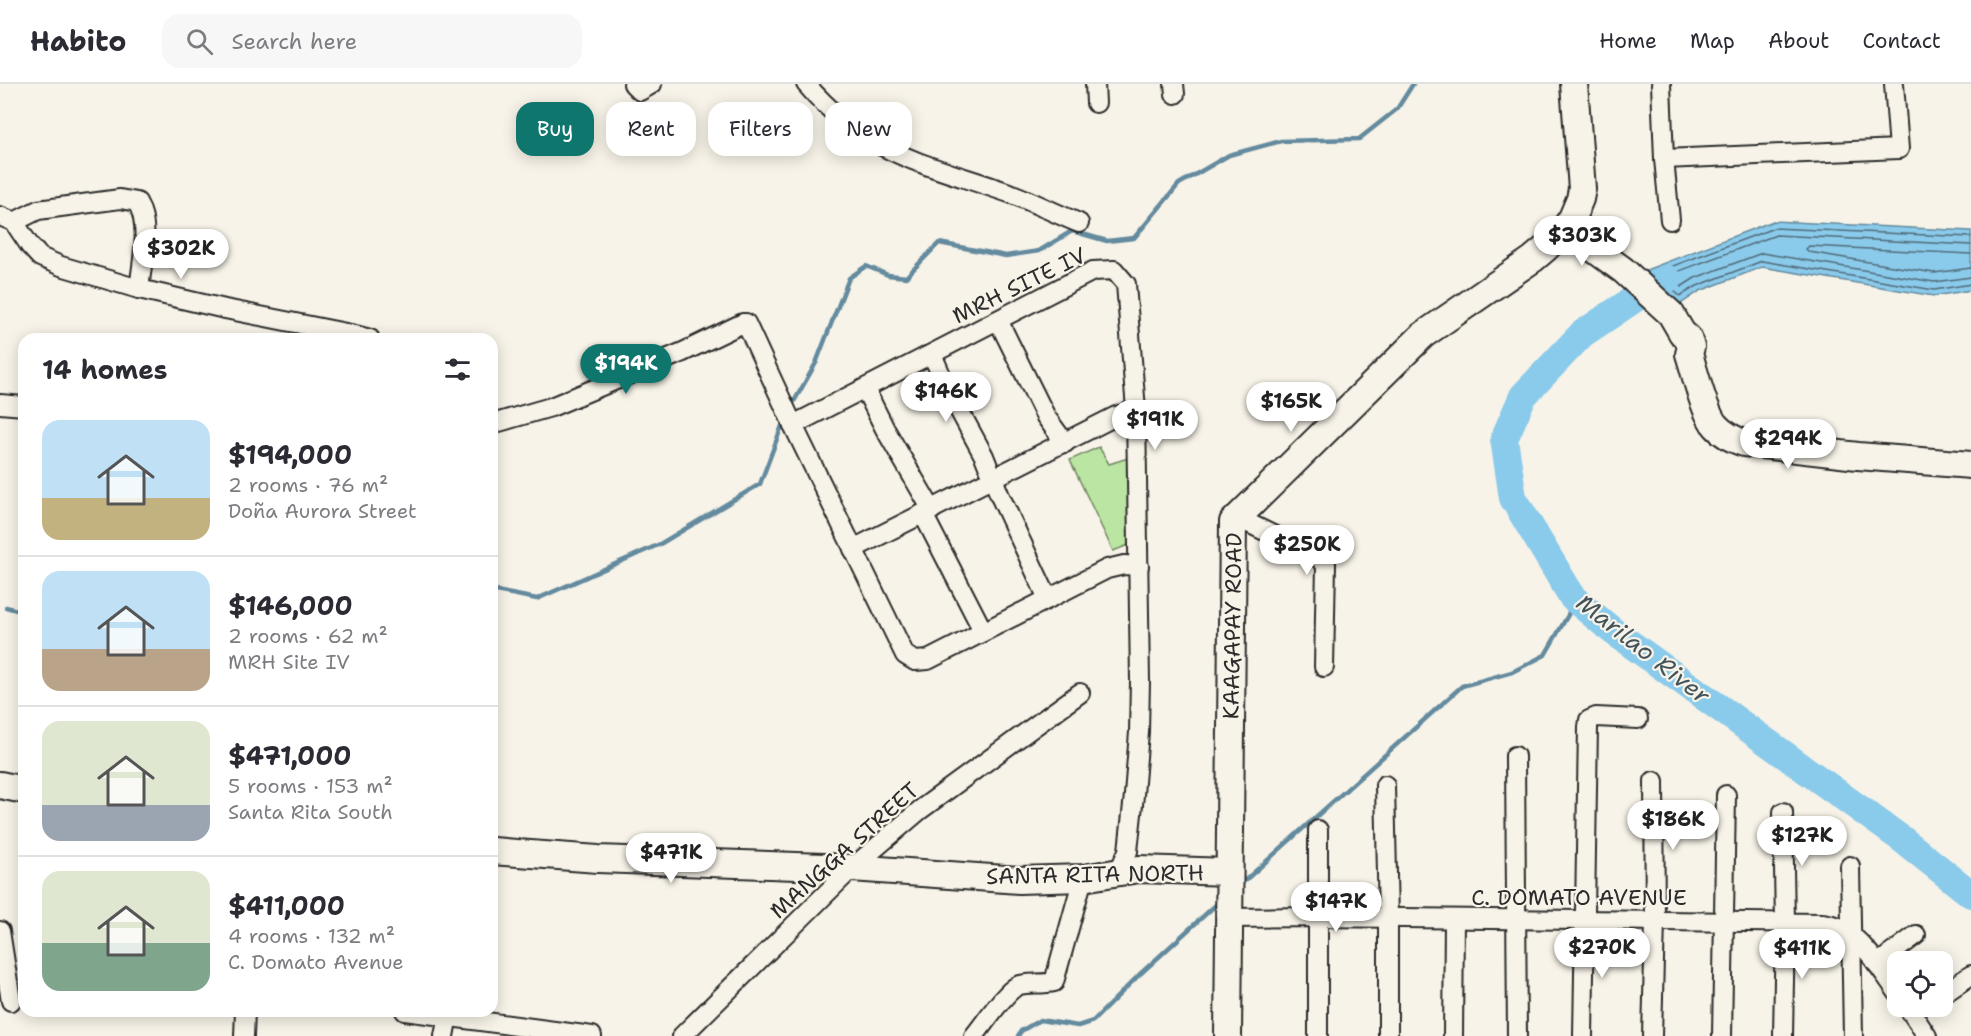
<!DOCTYPE html>
<html lang="en">
<head>
<meta charset="utf-8">
<style>
  :root { --surface:#fff; --page:#f7f7f7; --text:#2b2b33; --muted:#7c7c81; --line:#e1e1e2; --accent:#0f766e }
  body { margin:0; font-family:"Shantell Sans",sans-serif; background:var(--page); color:var(--text); height:100vh; display:flex; flex-direction:column; font-size:22px; white-space:nowrap }
  * { box-sizing:border-box; margin:0 }
  p { font-size:20px; color:var(--muted) }
  .icon { flex:none; width:33px; height:33px; fill:none; stroke:currentColor; stroke-width:2; stroke-linecap:round; stroke-linejoin:round }
  .map { position:relative; flex:1; overflow:hidden }
  .side { position:absolute; left:18px; top:249px; width:480px; height:684px; display:flex; flex-direction:column; background:var(--surface); border-radius:18px; box-shadow:0 3px 15px #0003 }
  .side>* { flex:none }
  .banner { position:absolute; left:516px; top:18px; width:570px; height:54px; display:flex; gap:12px }
  .buttons { position:absolute; left:1887px; top:867px; display:grid; gap:12px }
  .buttons a { display:grid; place-items:center; width:66px; height:66px; border-radius:12px; background:var(--surface); box-shadow:0 3px 15px #0003; font-size:30px }
  .price { position:absolute; translate:-50% -51px; padding:0 14px; border-radius:21px; background:#fff; color:#222; font-size:20px; line-height:39px; filter:drop-shadow(0 2px 3px #0008) }
  .price::after { content:''; position:absolute; left:50%; top:36px; width:18px; height:14px; margin-left:-9px; background:inherit; clip-path:polygon(0 0,100% 0,50% 100%) }
  .price.active { background:var(--accent); color:#fff }
  ul { padding:0; list-style:none }
  li { display:flex; align-items:center; gap:18px; height:150px; padding:0 24px }
  li+li { border-top:2px solid var(--line) }
  li span { display:grid; place-items:center; flex:none; width:168px; height:120px; border-radius:18px; color:#555 }
  li>.icon { margin-inline-start:auto }
  span .icon { width:72px; height:72px; fill:#fffc; stroke-width:1 }
  li b { font-size:26px }
  h2 { display:flex; justify-content:space-between; align-items:center; height:72px; padding:0 24px; font-size:26px }
  .tag { padding:0 21px; border-radius:18px; background:var(--surface); box-shadow:0 3px 15px #0003; font-size:21px; line-height:54px }
  .tag.active { background:var(--accent); color:#fff }
  header { display:flex; align-items:center; gap:36px; box-sizing:border-box; height:84px; padding:0 30px; background:var(--surface); border-bottom:2px solid var(--line) }
  header strong { font-size:28px }
  nav { display:flex; gap:33px; margin-inline-start:auto; font-size:21px }
  .search { width:420px; height:54px; background:var(--page); display:flex; align-items:center; gap:15px; box-sizing:border-box; padding:0 21px; border-radius:18px; color:var(--muted); font-size:22px }
  .map>svg:first-child { display:block }
</style>
</head>
<body>
<header>
<strong>Habito</strong>
<div class="search"><svg class="icon" aria-label="search" viewBox="0 0 24 24"><circle cx="10" cy="10" r="6"/><path d="M15 15l6 6"/></svg>Search here</div>
<nav><a>Home</a><a>Map</a><a>About</a><a>Contact</a></nav>
</header>
<div class="map">
<svg width="1971" height="952" viewBox="0 0 1971 952">
  <rect width="100%" height="100%" fill="#f7f3e8"/>
  <filter id="ink" filterUnits="userSpaceOnUse"><feTurbulence type="fractalNoise" baseFrequency=".0167" numOctaves="2"/><feDisplacementMap in="SourceGraphic" scale="12" xChannelSelector="R" yChannelSelector="G"/><feConvolveMatrix kernelMatrix="1 2 1 2 8 2 1 2 1" color-interpolation-filters="sRGB"/></filter>
  <g filter="url(#ink)">
    <polygon fill="#bbe5a2" stroke="#738866" stroke-width="1.5" points="1099,363 1109,380 1131,373 1134,459 1113,467 1070,376"/>
    <polygon fill="#8acaeb" stroke="#648a9e" stroke-width="1.5" points="1773,137 1971,147 1971,206 1934,212 1762,183 1700,207 1679,221 1641,188"/>
    <g fill="none" stroke-linecap="round" stroke-linejoin="round">
      <g stroke="#516b78" stroke-width="1.5">
        <polyline points="1971,153 1774,144 1657,188 1655,191 1680,212 1697,202 1762,177 1934,206 1971,200"/>
        <polyline points="1971,161 1776,151 1671,190 1670,193 1681,203 1695,194 1762,169 1934,198 1971,193"/>
        <polyline points="1971,170 1809,162 1806,165 1809,168 1934,189 1971,184"/>
      </g>
      <g stroke="#648a9e" stroke-width="4.5">
        <polyline points="792,321 816,279 849,194 866,182 888,191 906,193 939,159 1006,172 1039,167 1072,147 1107,157 1134,154 1179,100 1229,71 1281,57 1359,55 1397,25 1413,0"/>
        <polyline points="496,507 537,515 660,460 760,400 783,339"/>
        <polyline points="6,523 24,528"/>
        <polyline points="1241,800 1462,602 1512,588 1545,571 1568,531 1573,514"/>
        <polyline points="1018,952 1021,947 1040,936 1078,942 1093,937 1139,891 1220,817"/>
      </g>
      <polyline stroke="#8acaeb" stroke-width="28" points="1668,195 1658,199 1582,250 1523,312 1504,355 1513,414 1573,514 1614,548 1903,756 1971,810"/>
      <defs>
        <g id="street">
          <polyline points="633,0 640,7 652,0"/>
          <path d="M806,0C867,72 928,80 1012,110C1035,119 1057,130 1079,139"/>
          <polyline points="1095,0 1096,19"/>
          <polyline points="1174,0 1175,10"/>
          <polyline points="1661,0 1664,75 1670,136"/>
          <polyline points="1664,75 1899,65 1894,0"/>
          <polyline points="0,132 14,138 30,162 40,173 61,182 139,205 225,225 351,250 370,255"/>
          <path d="M14,138L38,126L120,115L137,118C151,141 142,179 139,205"/>
          <polyline points="998,236 1046,333 1065,359"/>
          <polyline points="746,239 793,341 905,571 915,577 928,576 1107,485 1124,481 1139,482"/>
          <polyline points="932,270 945,300 984,372 1000,412 1048,515"/>
          <polyline points="865,305 885,345 932,426"/>
          <polyline points="0,320 24,322"/>
          <polyline points="492,340 551,323 683,268 743,239"/>
          <polyline points="793,341 1093,187 1114,186 1126,200 1136,326 1140,597 1139,648 1134,711 1128,767 1119,787"/>
          <polyline points="923,430 983,547"/>
          <polyline points="1236,433 1316,472 1326,480 1324,583"/>
          <polyline points="853,465 1116,332 1136,326"/>
          <polyline points="1515,672 1517,952"/>
          <polyline points="1385,701 1388,835 1388,952"/>
          <polyline points="1850,782 1853,952"/>
          <path d="M1229,834L1318,833L1822,839C1828,840 1835,841 1841,844C1864,857 1882,887 1898,909"/>
          <polyline points="0,847 11,917"/>
          <polyline points="1877,880 1916,851"/>
          <polyline points="1942,911 1971,891"/>
          <polyline points="1907,922 1927,952"/>
          <polyline points="405,927 592,952"/>
          <polyline points="244,952 245,927"/>
          <polyline points="444,952 449,927"/>
          <polyline points="682,952 852,784 920,726 1080,609"/>
          <path d="M974,952C984,940 1005,908 1017,902C1026,898 1042,901 1054,898L1083,794"/>
          <polyline points="1318,952 1318,746"/>
          <polyline points="1453,952 1454,836"/>
          <polyline points="1583,952 1588,643 1589,636 1596,633 1638,635"/>
          <polyline points="1652,952 1655,837 1654,697"/>
          <polyline points="1722,952 1726,711"/>
          <polyline points="1783,952 1785,839 1783,728"/>
        </g>
        <g id="secondary">
          <path d="M1565,144L1623,186L1671,230L1682,249L1688,254L1691,263L1689,270C1695,288 1704,329 1716,342C1724,351 1733,355 1744,359L1858,372L1971,381"/>
          <polyline points="0,701 24,706"/>
          <polyline points="492,767 598,775 852,784 1019,796 1083,794 1139,785 1229,788"/>
          <polyline points="1228,952 1233,438 1423,251 1533,175 1546,164 1565,144 1572,134 1580,115 1582,105 1574,0"/>
        </g>
      </defs>
      <use href="#street" stroke="#2b2b2b" stroke-width="22"/>
      <use href="#secondary" stroke="#2b2b2b" stroke-width="30"/>
      <use href="#street" stroke="#f7f3e8" stroke-width="18"/>
      <use href="#secondary" stroke="#f7f3e8" stroke-width="26"/>
    </g>
  </g>
  <g text-anchor="middle" stroke-width="4.5" stroke-linejoin="round" paint-order="stroke">
    <g font-size="22" fill="#2b2b2b" stroke="#f7f3e8">
      <text transform="translate(1019 201) rotate(-26)" y="8">MRH SITE IV</text>
      <text transform="translate(1232 542) rotate(-89)" y="8">KAAGAPAY ROAD</text>
      <text transform="translate(844 766) rotate(-42)" y="8">MANGGA STREET</text>
      <text transform="translate(1095 790) rotate(-1)" y="8">SANTA RITA NORTH</text>
      <text x="1579" y="821">C. DOMATO AVENUE</text>
    </g>
    <g font-size="24" font-style="italic" fill="#43535b" stroke="#f7f3e8">
      <text transform="translate(1643 565) rotate(38)" y="8">Marilao River</text>
    </g>
  </g>
</svg>
<div class="buttons">
<a><svg class="icon" aria-label="locate" viewBox="0 0 24 24"><circle cx="12" cy="12" r="6"/><path d="M12 2v4M12 18v4M2 12h4M18 12h4"/></svg></a>
</div>
<b class="price" style="left:1582px;top:183px">$303K</b>
<b class="price" style="left:181px;top:196px">$302K</b>
<b class="price active" style="left:626px;top:311px">$194K</b>
<b class="price" style="left:946px;top:339px">$146K</b>
<b class="price" style="left:1291px;top:349px">$165K</b>
<b class="price" style="left:1155px;top:367px">$191K</b>
<b class="price" style="left:1788px;top:386px">$294K</b>
<b class="price" style="left:1307px;top:492px">$250K</b>
<b class="price" style="left:1673px;top:767px">$186K</b>
<b class="price" style="left:1802px;top:783px">$127K</b>
<b class="price" style="left:671px;top:800px">$471K</b>
<b class="price" style="left:1336px;top:849px">$147K</b>
<b class="price" style="left:1602px;top:895px">$270K</b>
<b class="price" style="left:1802px;top:896px">$411K</b>
<div class="banner">
<a class="tag active">Buy</a>
<a class="tag">Rent</a>
<a class="tag">Filters</a>
<a class="tag">New</a>
</div>
<section class="side">
<h2>14 homes<svg class="icon" aria-label="filters" viewBox="0 0 24 24"><path d="M4 7h16M4 17h16"/><circle cx="9" cy="7" r="2"/><circle cx="15" cy="17" r="2"/></svg></h2>
<ul>
<li><span style="background:linear-gradient(#bfe0f5 65%,#c2b280 0)"><svg class="icon" aria-label="home" viewBox="0 0 24 24"><path d="M3 11l9-7 9 7M6 9v11h12V9"/></svg></span><div><b>$194,000</b><p>2 rooms · 76 m²</p><p>Doña Aurora Street</p></div></li>
<li><span style="background:linear-gradient(#bfe0f5 65%,#b9a48a 0)"><svg class="icon" aria-label="home" viewBox="0 0 24 24"><path d="M3 11l9-7 9 7M6 9v11h12V9"/></svg></span><div><b>$146,000</b><p>2 rooms · 62 m²</p><p>MRH Site IV</p></div></li>
<li><span style="background:linear-gradient(#dfe7d0 70%,#9aa5b1 0)"><svg class="icon" aria-label="home" viewBox="0 0 24 24"><path d="M3 11l9-7 9 7M6 9v11h12V9"/></svg></span><div><b>$471,000</b><p>5 rooms · 153 m²</p><p>Santa Rita South</p></div></li>
<li><span style="background:linear-gradient(#dfe7d0 60%,#7fa58c 0)"><svg class="icon" aria-label="home" viewBox="0 0 24 24"><path d="M3 11l9-7 9 7M6 9v11h12V9"/></svg></span><div><b>$411,000</b><p>4 rooms · 132 m²</p><p>C. Domato Avenue</p></div></li>
</ul>
</section>
</div>
</body>
</html>
